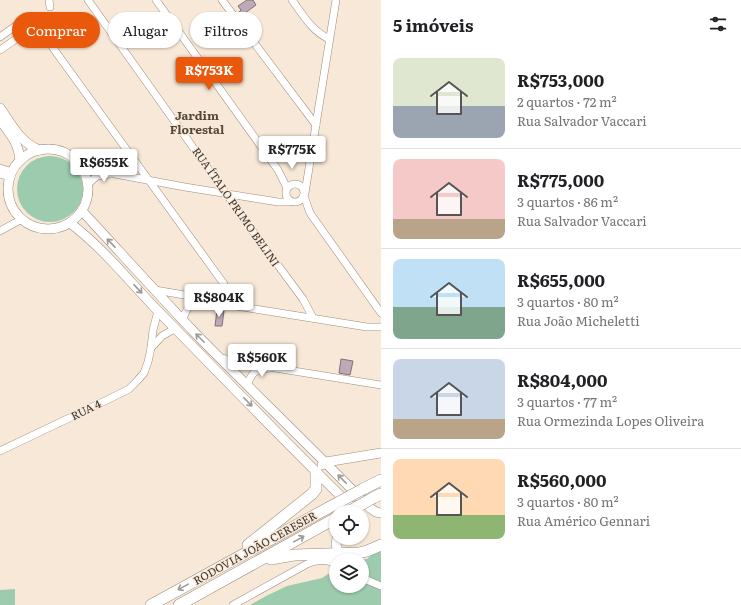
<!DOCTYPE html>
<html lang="pt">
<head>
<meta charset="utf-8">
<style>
  :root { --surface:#fff; --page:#f2f2f2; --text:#202124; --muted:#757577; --line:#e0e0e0; --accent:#ea580c }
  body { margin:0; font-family:Literata,serif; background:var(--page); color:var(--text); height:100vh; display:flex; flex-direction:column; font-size:15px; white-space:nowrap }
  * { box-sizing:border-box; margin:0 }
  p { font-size:13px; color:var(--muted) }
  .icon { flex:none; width:22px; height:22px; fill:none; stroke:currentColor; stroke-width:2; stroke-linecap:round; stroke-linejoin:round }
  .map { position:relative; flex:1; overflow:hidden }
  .details { display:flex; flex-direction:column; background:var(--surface); width:360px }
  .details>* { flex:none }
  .top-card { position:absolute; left:12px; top:12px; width:309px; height:36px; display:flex; gap:8px }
  .fabs { position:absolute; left:329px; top:505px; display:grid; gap:8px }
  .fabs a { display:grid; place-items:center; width:40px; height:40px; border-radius:50%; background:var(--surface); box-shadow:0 1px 3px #0004; font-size:20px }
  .price { position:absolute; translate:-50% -34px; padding:0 9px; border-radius:4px; background:#fff; color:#222; font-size:13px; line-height:26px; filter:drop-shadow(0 1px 2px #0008) }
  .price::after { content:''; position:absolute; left:50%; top:24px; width:12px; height:9px; margin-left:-6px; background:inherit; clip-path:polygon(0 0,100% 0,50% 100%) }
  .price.selected { background:var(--accent); color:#fff }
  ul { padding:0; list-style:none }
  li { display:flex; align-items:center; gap:12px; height:100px; padding:0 12px }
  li+li { border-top:1px solid var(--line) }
  li span { display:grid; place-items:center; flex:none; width:112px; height:80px; border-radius:8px; color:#555 }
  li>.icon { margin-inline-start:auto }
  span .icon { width:48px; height:48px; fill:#fffc; stroke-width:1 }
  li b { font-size:17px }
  h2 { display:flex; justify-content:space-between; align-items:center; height:48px; padding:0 12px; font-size:17px }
  .pill { padding:0 14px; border-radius:18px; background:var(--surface); box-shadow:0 1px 3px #0004; font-size:14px; line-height:36px }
  .pill.selected { background:var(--accent); color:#fff }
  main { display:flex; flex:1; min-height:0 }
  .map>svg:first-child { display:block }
</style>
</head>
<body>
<main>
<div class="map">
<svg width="381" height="605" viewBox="0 0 381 605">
  <rect width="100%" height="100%" fill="#f8e8d7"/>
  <g fill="#9dcbae">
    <circle cx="50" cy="189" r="33"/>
    <polygon points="381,547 381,605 250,605 266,596 287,586 322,578 336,569 336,586 362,586 362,560 360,560 367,559"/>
    <polygon points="15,589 15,605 0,605 0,590"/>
  </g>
  <g fill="#beaab6" stroke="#82707b">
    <polygon points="247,0 253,0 256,5 241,16 239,12 241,10 238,6"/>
    <polygon points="217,310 224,311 222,326 215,326"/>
    <polygon points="341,359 353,361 350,375 339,373"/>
  </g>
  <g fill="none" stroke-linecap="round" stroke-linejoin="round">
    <defs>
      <g id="minor">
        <polyline points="49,0 50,7"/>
        <polyline points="88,0 254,233 303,299 313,318"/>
        <polyline points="156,0 278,170 287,188"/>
        <polyline points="222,0 316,125"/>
        <path d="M292,0C303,15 312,31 329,39"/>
        <polyline points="0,37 24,20 26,21 30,28 28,31 0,50"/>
        <polyline points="53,48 224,284 227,294 228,304"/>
        <polyline points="78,162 115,174 185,187 278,202 290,202"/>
        <polyline points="0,168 12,172"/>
        <polyline points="0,174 11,177"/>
        <circle cx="295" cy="193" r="9"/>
        <polyline points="88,184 97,176 109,174"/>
        <polyline points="305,193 336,0"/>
        <polyline points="304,196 310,213 381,313"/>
        <polyline points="0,231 22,219"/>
        <polyline points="155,290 202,298 207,300"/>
        <path d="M183,319C189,301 193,303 211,302L367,327H381"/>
        <polyline points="151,348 162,336 176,328"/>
        <polyline points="220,358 267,365 275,368 381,385"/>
        <path d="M247,385C253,371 255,369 270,368"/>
        <polyline points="0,451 109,399 129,389 137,381 144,373 148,362 151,348 153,330 158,311"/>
        <polyline points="362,578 381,586"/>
        <path d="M233,605L307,564C318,560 326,559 336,564"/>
      </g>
      <g id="major">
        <path d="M0,108C11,123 21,144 40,150"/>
        <path d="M0,120C10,134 19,143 20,161"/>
        <circle cx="48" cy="189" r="40"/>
        <path d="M82,211C120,252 157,293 195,333C253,392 313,449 370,508L376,512L381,513"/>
        <path d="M70,223C103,248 129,281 158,311C224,378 289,446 357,512"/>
        <polyline points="322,465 326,462 381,453"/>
        <polyline points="337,538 336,545 339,553"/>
      </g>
      <g id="highway">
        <polyline points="363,489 381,480"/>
        <polyline points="373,498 381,494"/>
        <polyline points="248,545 312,494 316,489 316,472"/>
        <polyline points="271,559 294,555 359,553 367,551 381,545"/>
        <polyline points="151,605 328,508"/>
        <polyline points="179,605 336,518"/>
      </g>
    </defs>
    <use href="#minor" stroke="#9c8d7e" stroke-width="8"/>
    <use href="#major" stroke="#9c8d7e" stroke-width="10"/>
    <use href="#highway" stroke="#9c8d7e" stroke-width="12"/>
    <use href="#minor" stroke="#fff" stroke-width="7"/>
    <use href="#major" stroke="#fff" stroke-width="9"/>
    <use href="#highway" stroke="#fff" stroke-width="11"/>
    <defs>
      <g id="highway-bridge">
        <polyline points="328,508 363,489"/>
        <polyline points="348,512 373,498"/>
      </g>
    </defs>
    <use href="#highway-bridge" stroke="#9c8d7e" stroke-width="12" stroke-linecap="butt"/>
    <use href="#highway-bridge" stroke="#fff" stroke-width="11"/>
  </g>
  <defs><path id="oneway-shaft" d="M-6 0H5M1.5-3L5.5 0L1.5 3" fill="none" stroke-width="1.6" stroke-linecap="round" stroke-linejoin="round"/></defs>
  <g stroke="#9e9a97">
    <use href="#oneway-shaft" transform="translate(111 243) rotate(-133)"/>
    <use href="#oneway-shaft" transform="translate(138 289) rotate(47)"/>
    <use href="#oneway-shaft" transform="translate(200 338) rotate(-135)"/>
    <use href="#oneway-shaft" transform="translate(248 402) rotate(46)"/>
    <use href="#oneway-shaft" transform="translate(342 479) rotate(-134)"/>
    <use href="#oneway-shaft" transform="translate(299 539) rotate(-29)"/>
    <use href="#oneway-shaft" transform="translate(183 587) rotate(151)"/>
  </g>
  <g text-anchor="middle" stroke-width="3" stroke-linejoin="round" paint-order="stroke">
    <g font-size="11" fill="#3c362f" stroke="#f8e8d7">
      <text transform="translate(236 207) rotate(55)" y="4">RUA ÍTALO PRIMO BELINI</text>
      <text transform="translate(86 410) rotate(-26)" y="4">RUA 4</text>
      <text transform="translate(255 548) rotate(-29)" y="4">RODOVIA JOÃO CERESER</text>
    </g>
    <g font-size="12" font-weight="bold" fill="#55483a" stroke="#f8e8d7">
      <text x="197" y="120">Jardim<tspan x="197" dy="14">Florestal</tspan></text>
    </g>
  </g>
</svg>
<div class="fabs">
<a><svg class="icon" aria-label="locate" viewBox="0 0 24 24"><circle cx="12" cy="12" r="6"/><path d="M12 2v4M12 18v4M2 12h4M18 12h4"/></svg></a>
<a><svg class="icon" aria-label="layers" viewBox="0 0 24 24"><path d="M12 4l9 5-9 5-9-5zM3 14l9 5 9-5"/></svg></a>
</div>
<b class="price selected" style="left:209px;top:91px">R$753K</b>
<b class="price" style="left:292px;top:170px">R$775K</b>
<b class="price" style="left:104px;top:183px">R$655K</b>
<b class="price" style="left:219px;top:318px">R$804K</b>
<b class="price" style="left:262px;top:378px">R$560K</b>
<div class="top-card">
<a class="pill selected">Comprar</a>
<a class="pill">Alugar</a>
<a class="pill">Filtros</a>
</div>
</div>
<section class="details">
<h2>5 imóveis<svg class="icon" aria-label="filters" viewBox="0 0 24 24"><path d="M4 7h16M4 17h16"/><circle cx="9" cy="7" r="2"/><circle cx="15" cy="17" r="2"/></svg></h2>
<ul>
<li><span style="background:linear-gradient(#dfe7d0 60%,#9aa5b1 0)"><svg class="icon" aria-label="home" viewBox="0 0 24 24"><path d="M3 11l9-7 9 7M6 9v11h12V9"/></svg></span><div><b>R$753,000</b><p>2 quartos · 72 m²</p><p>Rua Salvador Vaccari</p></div></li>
<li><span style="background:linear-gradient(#f6c9c9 75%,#b9a48a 0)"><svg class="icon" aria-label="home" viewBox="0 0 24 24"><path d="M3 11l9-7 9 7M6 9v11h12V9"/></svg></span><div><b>R$775,000</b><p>3 quartos · 86 m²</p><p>Rua Salvador Vaccari</p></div></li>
<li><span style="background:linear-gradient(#bfe0f5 60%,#7fa58c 0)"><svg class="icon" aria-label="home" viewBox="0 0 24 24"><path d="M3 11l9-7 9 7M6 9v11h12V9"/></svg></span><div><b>R$655,000</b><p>3 quartos · 80 m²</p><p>Rua João Micheletti</p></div></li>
<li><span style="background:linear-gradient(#c9d6e8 75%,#b9a48a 0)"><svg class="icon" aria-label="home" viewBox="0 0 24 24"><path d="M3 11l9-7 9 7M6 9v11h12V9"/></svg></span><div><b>R$804,000</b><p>3 quartos · 77 m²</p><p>Rua Ormezinda Lopes Oliveira</p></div></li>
<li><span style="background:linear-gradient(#ffd9b3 70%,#8fb573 0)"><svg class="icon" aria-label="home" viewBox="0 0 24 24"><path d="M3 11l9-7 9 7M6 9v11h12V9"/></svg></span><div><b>R$560,000</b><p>3 quartos · 80 m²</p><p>Rua Américo Gennari</p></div></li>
</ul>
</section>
</main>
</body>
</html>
